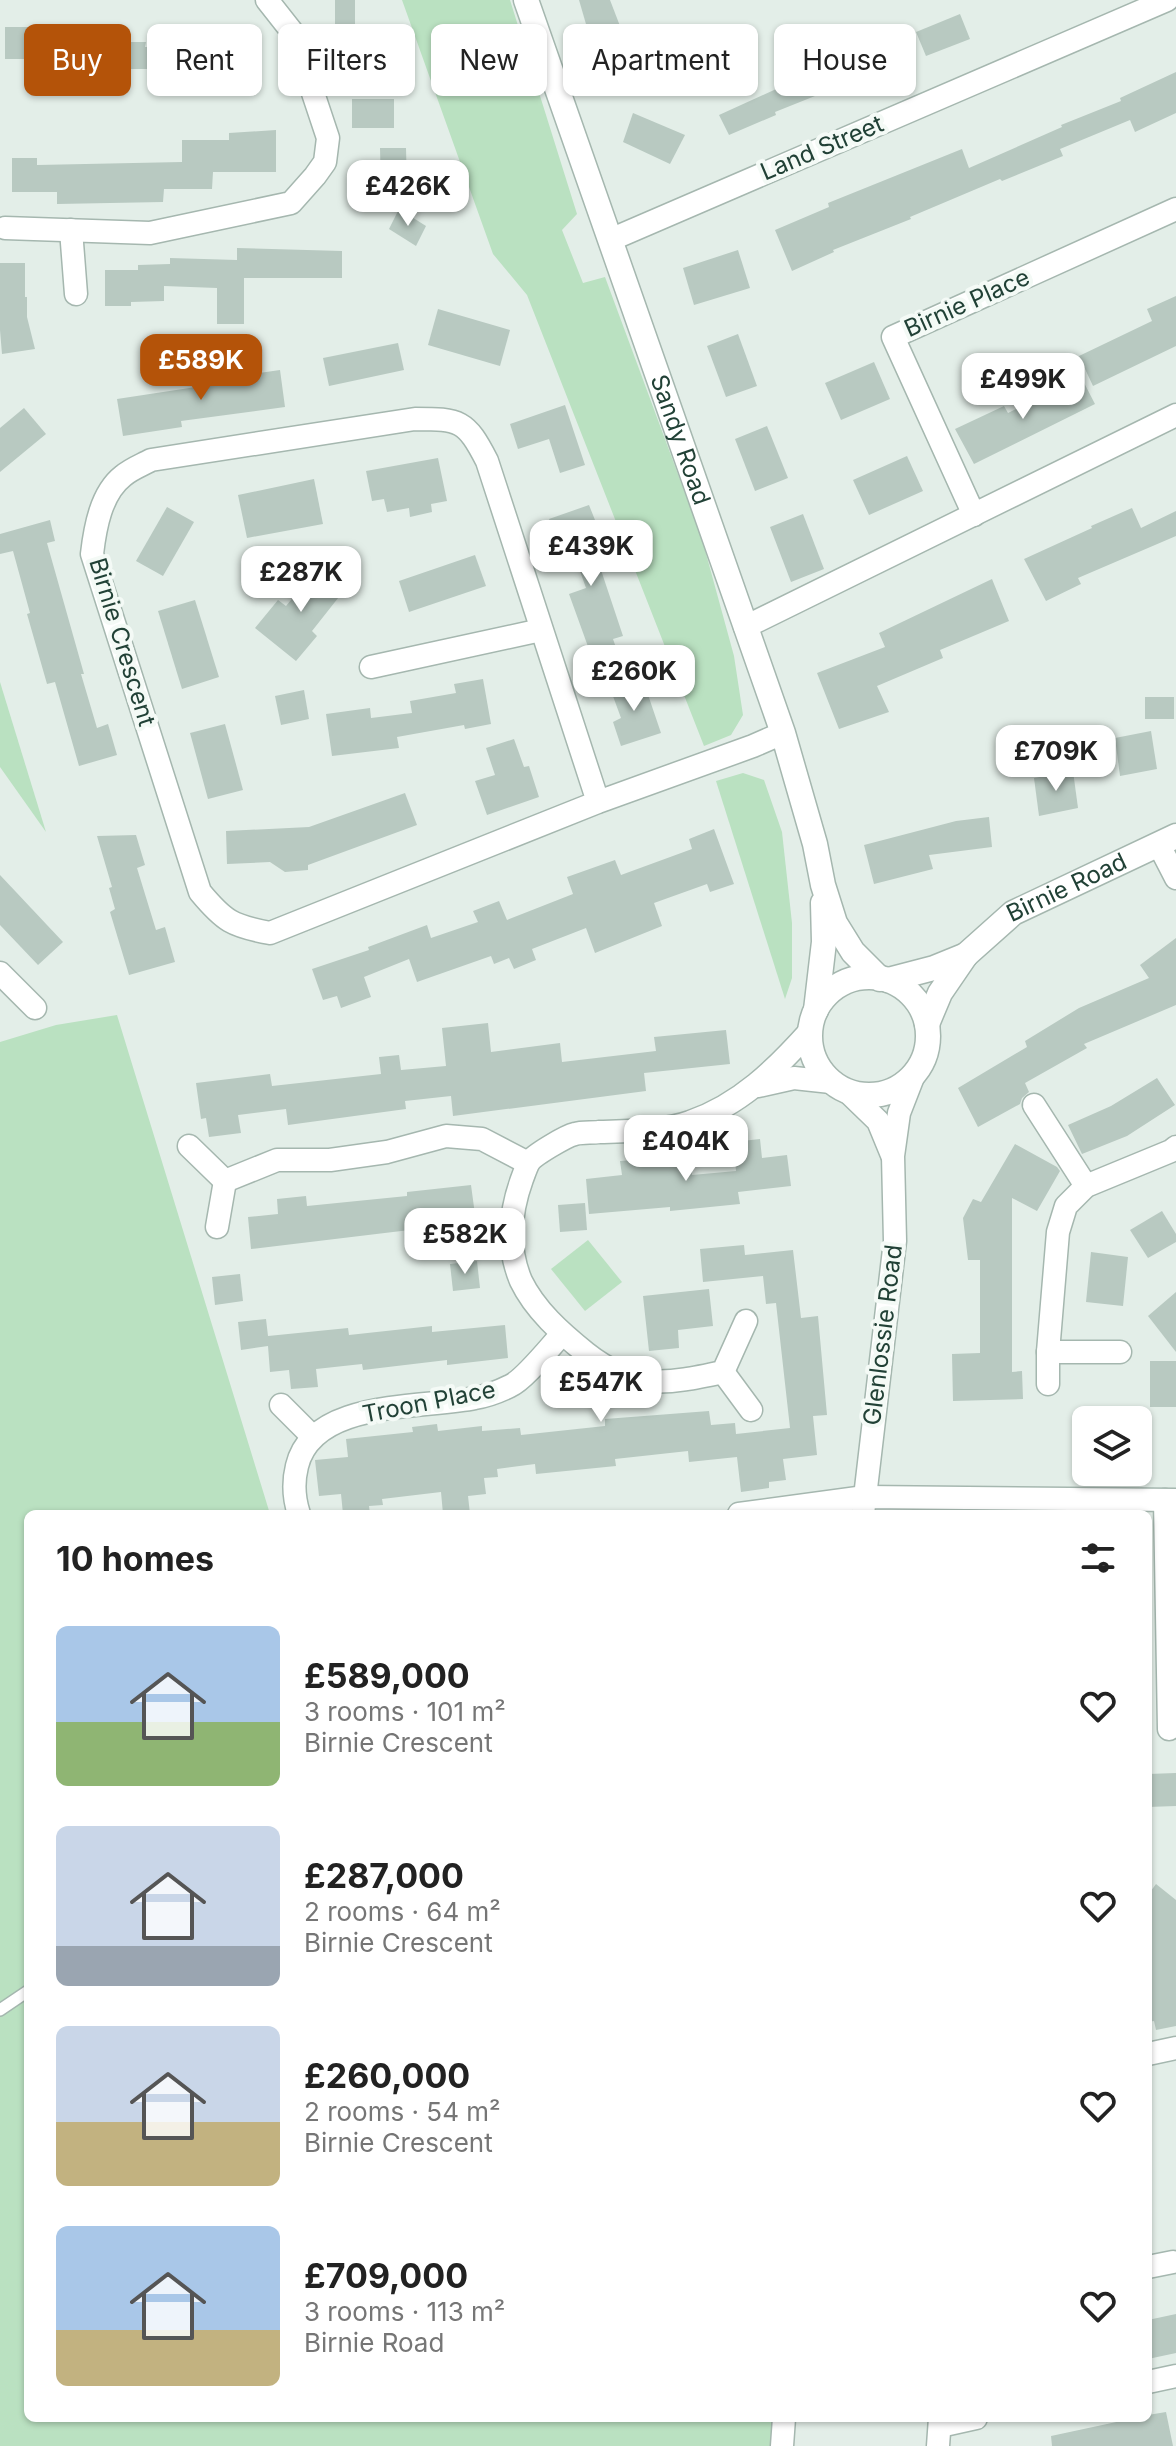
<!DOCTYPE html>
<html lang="en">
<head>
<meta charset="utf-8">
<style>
  :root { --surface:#fff; --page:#f2f2f2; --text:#222; --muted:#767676; --accent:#b45309 }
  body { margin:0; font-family:Inter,sans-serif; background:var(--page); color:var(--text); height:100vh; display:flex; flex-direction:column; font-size:30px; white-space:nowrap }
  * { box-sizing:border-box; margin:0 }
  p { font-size:26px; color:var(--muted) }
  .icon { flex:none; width:44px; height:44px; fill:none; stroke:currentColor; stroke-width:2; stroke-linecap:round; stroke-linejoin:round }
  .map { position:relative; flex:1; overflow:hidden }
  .panel { position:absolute; left:24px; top:1510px; width:1128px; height:912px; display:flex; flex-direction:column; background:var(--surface); border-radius:12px; box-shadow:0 2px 6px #0004 }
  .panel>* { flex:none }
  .top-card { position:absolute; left:24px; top:24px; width:1128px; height:72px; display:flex; gap:16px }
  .controls { position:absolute; left:1072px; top:1406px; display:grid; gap:16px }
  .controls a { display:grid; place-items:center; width:80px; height:80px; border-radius:12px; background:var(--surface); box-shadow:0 2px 6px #0004; font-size:40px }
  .price { position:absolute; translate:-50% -68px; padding:0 18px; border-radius:16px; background:#fff; color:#222; font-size:26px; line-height:52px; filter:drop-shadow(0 2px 4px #0008) }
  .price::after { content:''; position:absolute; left:50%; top:48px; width:24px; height:18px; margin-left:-12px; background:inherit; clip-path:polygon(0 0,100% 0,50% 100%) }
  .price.selected { background:var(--accent); color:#fff }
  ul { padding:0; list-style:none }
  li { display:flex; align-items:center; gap:24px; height:200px; padding:0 32px }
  li span { display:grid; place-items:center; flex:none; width:224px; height:160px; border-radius:12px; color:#555 }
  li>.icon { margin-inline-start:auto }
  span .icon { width:96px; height:96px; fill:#fffc; stroke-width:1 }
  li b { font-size:34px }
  h2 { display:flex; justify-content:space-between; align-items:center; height:96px; padding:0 32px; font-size:34px }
  .tag { padding:0 28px; border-radius:12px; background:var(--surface); box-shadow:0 2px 6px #0004; font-size:28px; line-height:72px }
  .tag.selected { background:var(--accent); color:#fff }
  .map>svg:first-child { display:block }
</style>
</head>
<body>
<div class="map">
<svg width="1176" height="2446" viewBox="0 0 1176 2446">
  <rect width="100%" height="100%" fill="#e3eee8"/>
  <g fill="#bae1c1">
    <polygon points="402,0 510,0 577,214 562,230 583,283 605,277 702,539 734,656 743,715 731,735 704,746 527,295 493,254"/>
    <polygon points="0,682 46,832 0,767"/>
    <polygon points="743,773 764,780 782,832 792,923 792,978 785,999 716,781"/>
    <polygon points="117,1015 270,1514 28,1514 28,2418 784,2418 782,2446 0,2446 0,1042 56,1025"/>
    <polygon points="588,1240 622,1282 585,1311 551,1269"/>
  </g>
  <g fill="#b8c9c1">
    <polygon points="335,0 355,0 355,39 370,39 370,76 335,76"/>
    <polygon points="579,0 610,0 640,78 606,93"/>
    <polygon points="960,14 970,39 926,56 916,32"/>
    <polygon points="5,27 67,27 64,59 5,59"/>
    <polygon points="891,27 899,51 837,78 840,86 775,112 776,115 729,135 719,115 785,85 783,78 848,51 845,44"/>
    <polygon points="79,42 146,42 145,47 219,47 222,74 158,74 158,69 79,69"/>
    <polygon points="1176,72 1176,113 1135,132 1130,120 1060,149 1063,156 1002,181 1000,179 910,217 911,219 833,250 834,252 792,271 775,230 829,207 828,203 962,149 969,168 1062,127 1061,125 1121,101 1120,98"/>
    <rect x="352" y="99" width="42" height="29"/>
    <polygon points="633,113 685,135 670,164 623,142"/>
    <polygon points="276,130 276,172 213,172 212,189 164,189 163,202 57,204 57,192 12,192 12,158 37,158 37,165 182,162 182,140 229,140 229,133"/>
    <polygon points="380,148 406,148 407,187 381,188"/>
    <polygon points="399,209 426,226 416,246 389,229"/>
    <polygon points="237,248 342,251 342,278 244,278 244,324 217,324 217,288 164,286 164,301 131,302 131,306 105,306 105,270 138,270 138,265 170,264 170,258 237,260"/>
    <polygon points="738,250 750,288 694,305 683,268"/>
    <polygon points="0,263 25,263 25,297 27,297 27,317 35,349 2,354 0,330"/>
    <polygon points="1176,296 1176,346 1093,386 1079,356 1152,321 1147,309"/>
    <polygon points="438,309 510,330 500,366 428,345"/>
    <polygon points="738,334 757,386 726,397 707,346"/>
    <polygon points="398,343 404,370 329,386 323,358"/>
    <polygon points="874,362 890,399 841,420 825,383"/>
    <polygon points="280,370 285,407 181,421 182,427 123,436 117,399 209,385 209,380"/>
    <polygon points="1081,377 1095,404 974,464 955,429 1004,406 1008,413"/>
    <polygon points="565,405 585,465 560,473 549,439 518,449 510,424"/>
    <polygon points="24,408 46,434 0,472 0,428"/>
    <polygon points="767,426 788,478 755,491 735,439"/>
    <polygon points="907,456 923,491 869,515 853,480"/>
    <polygon points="438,458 447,501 431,504 432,512 410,517 409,508 387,512 384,499 372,501 366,471"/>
    <polygon points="314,479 323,524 247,538 238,495"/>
    <polygon points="589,505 601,535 596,538 606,565 600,567 623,636 613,639 623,668 599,677 569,594 586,588 571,546 560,550 549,519"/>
    <polygon points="167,507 194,522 163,576 136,561"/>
    <polygon points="1132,508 1141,528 1176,511 1176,536 1078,578 1081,584 1046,601 1024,559 1092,528 1091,526"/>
    <polygon points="803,514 824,569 791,582 770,527"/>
    <polygon points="50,520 55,541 47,543 84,674 81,674 97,728 108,724 117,755 79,766 55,682 47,684 27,614 30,613 13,551 0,554 0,534"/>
    <polygon points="475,555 486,586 409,612 399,581"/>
    <polygon points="319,566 346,588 312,631 317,636 296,661 255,628 278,600 286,606"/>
    <polygon points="992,579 1009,621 940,650 943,658 877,686 889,712 839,729 817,673 885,647 879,633"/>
    <polygon points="195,600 219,677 182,689 158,611"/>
    <polygon points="642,677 661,733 621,746 613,722 621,718 610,688"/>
    <polygon points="483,679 491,724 465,729 464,725 397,737 399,748 332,756 326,714 370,708 371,718 412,713 410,701 456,693 454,684"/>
    <polygon points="304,690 309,719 281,725 275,696"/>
    <rect x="1145" y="697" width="29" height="22"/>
    <polygon points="225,724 243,790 208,799 190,733"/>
    <polygon points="1151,731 1157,769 1120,776 1115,738"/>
    <polygon points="514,739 524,767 529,766 539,797 487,815 475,781 495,775 486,748"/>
    <polygon points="1073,771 1078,808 1039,816 1034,778"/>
    <polygon points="405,793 417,825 308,865 308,870 285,872 270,862 227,864 226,831 309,827"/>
    <polygon points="989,817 992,847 929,855 933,869 874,884 864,845 956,821"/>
    <polygon points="714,829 734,884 710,892 707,884 654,903 662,926 595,953 586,928 532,949 536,960 514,969 509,958 494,964 491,956 417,982 409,959 364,977 371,997 341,1008 337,996 323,1000 312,969 369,950 368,947 427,925 431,938 478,922 473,911 499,901 507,920 573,894 567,877 615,860 621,875 692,849 689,839"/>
    <polygon points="136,835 145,865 137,868 156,930 165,927 175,962 129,975 110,912 115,909 109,888 112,887 97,836"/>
    <polygon points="0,875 63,942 38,965 0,925"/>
    <polygon points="1176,938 1176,1005 1084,1044 1087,1048 1025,1083 1029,1092 1022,1098 1020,1104 978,1127 958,1088 1027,1047 1025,1041 1079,1008 1149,978 1140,965"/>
    <polygon points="488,1023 491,1052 560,1043 562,1062 656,1051 654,1037 726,1030 730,1064 644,1073 646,1091 453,1116 451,1096 405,1101 406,1109 288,1125 286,1109 238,1115 241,1133 209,1137 206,1118 201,1119 196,1083 270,1074 272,1086 381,1074 379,1057 399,1055 401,1070 446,1066 442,1028"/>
    <polygon points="1157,1078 1175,1105 1127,1136 1082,1154 1068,1125 1111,1106"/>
    <polygon points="760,1139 762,1158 787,1155 791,1186 738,1192 740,1204 670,1211 670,1207 589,1214 586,1179 622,1175 620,1161 646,1159 647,1163 690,1160 692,1175 736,1171 733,1142"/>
    <polygon points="1015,1144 1057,1167 1060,1171 1037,1211 1012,1198 1012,1372 1022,1371 1023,1399 953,1401 952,1354 980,1353 980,1260 968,1260 963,1218 973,1199 981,1202"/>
    <polygon points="471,1185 476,1222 251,1249 248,1217 278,1214 277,1199 306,1196 307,1206 407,1196 407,1192"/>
    <polygon points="585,1203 587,1230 560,1232 558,1205"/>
    <polygon points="1162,1211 1176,1234 1176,1242 1148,1258 1130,1230"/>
    <polygon points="744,1245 745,1255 793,1250 801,1318 818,1316 827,1415 813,1416 817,1455 783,1459 786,1480 769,1482 769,1488 741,1492 737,1457 689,1462 688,1451 615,1459 616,1466 536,1474 535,1464 497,1469 498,1477 484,1478 486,1494 468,1496 470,1514 443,1514 441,1492 382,1499 383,1505 369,1506 370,1514 343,1514 341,1494 319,1496 315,1460 348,1457 346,1439 413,1432 412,1427 437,1424 438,1431 482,1426 482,1431 520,1428 521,1435 605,1426 605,1419 709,1411 711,1425 735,1423 736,1434 790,1428 776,1303 766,1304 763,1276 703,1282 700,1249"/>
    <polygon points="1091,1252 1128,1257 1123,1306 1086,1302"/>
    <polygon points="477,1261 480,1288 453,1291 450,1264"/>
    <polygon points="240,1274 243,1301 215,1305 212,1277"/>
    <polygon points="709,1289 713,1326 678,1330 679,1348 649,1351 643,1296"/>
    <polygon points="1176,1292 1176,1352 1148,1316"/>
    <polygon points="266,1319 268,1336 348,1328 349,1335 432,1326 432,1332 505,1325 508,1358 447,1365 447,1360 363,1370 362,1364 316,1369 318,1387 291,1389 289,1370 270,1372 268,1346 241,1350 238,1322"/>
    <rect x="1150" y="1361" width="26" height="46"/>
    <polygon points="1176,1773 1176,1806 1148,1807 1148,1774"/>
    <polygon points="1156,1884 1176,1900 1176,2026 1156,2030 1154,2021 1148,2022 1148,1895"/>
    <polygon points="1176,2314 1176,2353 1148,2359 1148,2320"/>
    <polygon points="1166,2412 1173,2446 1052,2446 1051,2436 1135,2418 1148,2418 1148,2415"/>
  </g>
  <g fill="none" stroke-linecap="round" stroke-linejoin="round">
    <defs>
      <polyline id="service" points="0,2010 28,1991"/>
      <g id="minor">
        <polyline points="5,228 150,233 291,203 315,176 325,162 328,138 293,33 267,0"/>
        <polyline points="71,230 76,294"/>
        <polyline points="610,240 1167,0"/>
        <polyline points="974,515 893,337 1176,209"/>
        <polyline points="745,627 1176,415"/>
        <polyline points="371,667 541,630"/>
        <path d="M598,802L487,461C466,420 460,419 415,419L151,460C142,465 131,469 123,476C101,493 95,528 92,554L200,892C224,921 232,926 270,933L598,802L753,746L783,733"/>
        <polyline points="1159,845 1176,878"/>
        <polyline points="0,973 35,1008"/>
        <polyline points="758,1086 794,1078 831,1082"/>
        <polyline points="847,1091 878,1121 892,1155"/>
        <polyline points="1034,1105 1086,1186"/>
        <polyline points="189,1146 225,1181 277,1160 330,1160 387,1152 446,1136 482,1139 528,1163"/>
        <polyline points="217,1227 225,1181"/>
        <path d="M746,1321L723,1372C667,1384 634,1391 586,1353C561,1333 535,1310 521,1281C507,1248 510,1212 522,1179C524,1174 526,1167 529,1162C534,1155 566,1136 575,1134C582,1132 592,1133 599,1132C626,1131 666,1131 690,1122C740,1105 776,1069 810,1031"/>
        <polyline points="1048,1352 1120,1352"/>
        <polyline points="723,1372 751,1410"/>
        <polyline points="1048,1384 1048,1352 1058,1232 1066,1206 1086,1186 1171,1151 1176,1147"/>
        <polyline points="281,1405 313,1437"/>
        <polyline points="1165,1500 1169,1729"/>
        <path d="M299,1514C294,1499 293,1482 297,1466C313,1399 423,1409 475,1398C487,1396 500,1391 510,1386C524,1380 550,1347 562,1334"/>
        <polyline points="739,1514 865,1497 1176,1500"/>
        <polyline points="863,1514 895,1241 893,1156 899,1113 913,1077"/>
        <polyline points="1148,2054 1176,2048"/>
        <polyline points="1148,2267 1173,2262"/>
        <polyline points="1148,2382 1176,2376"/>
        <polyline points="940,2426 976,2418"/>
        <polyline points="782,2446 784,2418"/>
        <polyline points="938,2446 940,2418"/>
      </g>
      <g id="tertiary">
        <path id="s1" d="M526,0L783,733L815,844L823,885L835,923L853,952L880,979"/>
        <circle cx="869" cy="1036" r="59"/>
        <polyline points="888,980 934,968 966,955"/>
        <polyline points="816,1010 824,942 823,903"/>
        <path id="s2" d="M927,1024L940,993L966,955L1013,913L1176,836"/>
      </g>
    </defs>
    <use href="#service" stroke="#a5b7af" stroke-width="14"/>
    <use href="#minor" stroke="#a5b7af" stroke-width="25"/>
    <use href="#tertiary" stroke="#a5b7af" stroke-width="27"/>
    <use href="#service" stroke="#fff" stroke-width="11"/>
    <use href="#minor" stroke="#fff" stroke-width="22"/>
    <use href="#tertiary" stroke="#fff" stroke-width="24"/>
  </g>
  <g text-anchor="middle" stroke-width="8" stroke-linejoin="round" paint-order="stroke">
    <g font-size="24" fill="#214136" stroke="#f4faf6">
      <text transform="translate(822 148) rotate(-23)" y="8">Land Street</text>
      <text transform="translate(967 303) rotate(-24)" y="8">Birnie Place</text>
      <text dy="8" stroke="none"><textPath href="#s1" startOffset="466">Sandy Road</textPath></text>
      <text transform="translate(122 642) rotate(73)" y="8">Birnie Crescent</text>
      <text dy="8" stroke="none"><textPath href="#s2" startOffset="202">Birnie Road</textPath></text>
      <text transform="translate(883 1335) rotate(-83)" y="8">Glenlossie Road</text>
      <text transform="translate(429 1402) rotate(-11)" y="8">Troon Place</text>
    </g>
  </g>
</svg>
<div class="controls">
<a><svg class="icon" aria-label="layers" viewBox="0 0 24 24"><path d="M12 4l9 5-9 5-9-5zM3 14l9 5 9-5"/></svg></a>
</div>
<b class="price" style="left:408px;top:228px">£426K</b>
<b class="price selected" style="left:201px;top:402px">£589K</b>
<b class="price" style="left:1023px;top:421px">£499K</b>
<b class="price" style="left:591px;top:588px">£439K</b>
<b class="price" style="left:301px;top:614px">£287K</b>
<b class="price" style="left:634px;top:713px">£260K</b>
<b class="price" style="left:1056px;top:793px">£709K</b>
<b class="price" style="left:686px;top:1183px">£404K</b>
<b class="price" style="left:465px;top:1276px">£582K</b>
<b class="price" style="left:601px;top:1424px">£547K</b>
<div class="top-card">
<a class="tag selected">Buy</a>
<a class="tag">Rent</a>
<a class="tag">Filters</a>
<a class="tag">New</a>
<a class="tag">Apartment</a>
<a class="tag">House</a>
</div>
<section class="panel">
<h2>10 homes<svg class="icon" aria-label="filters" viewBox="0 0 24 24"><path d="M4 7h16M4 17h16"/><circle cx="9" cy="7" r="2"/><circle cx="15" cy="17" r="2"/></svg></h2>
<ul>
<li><span style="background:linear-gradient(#a9c7e8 60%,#8fb573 0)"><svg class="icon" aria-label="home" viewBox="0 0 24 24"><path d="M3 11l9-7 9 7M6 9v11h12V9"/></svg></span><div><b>£589,000</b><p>3 rooms · 101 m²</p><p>Birnie Crescent</p></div><svg class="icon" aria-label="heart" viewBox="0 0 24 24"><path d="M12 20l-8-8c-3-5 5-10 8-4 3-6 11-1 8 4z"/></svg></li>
<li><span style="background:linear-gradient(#c9d6e8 75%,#9aa5b1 0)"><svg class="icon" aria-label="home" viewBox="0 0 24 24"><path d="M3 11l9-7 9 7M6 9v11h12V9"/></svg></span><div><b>£287,000</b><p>2 rooms · 64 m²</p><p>Birnie Crescent</p></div><svg class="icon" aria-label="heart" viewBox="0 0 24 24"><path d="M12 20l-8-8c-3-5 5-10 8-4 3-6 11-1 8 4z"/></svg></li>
<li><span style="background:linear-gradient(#c9d6e8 60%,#c2b280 0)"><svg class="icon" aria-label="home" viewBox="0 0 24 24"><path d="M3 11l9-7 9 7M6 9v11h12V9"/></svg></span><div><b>£260,000</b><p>2 rooms · 54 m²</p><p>Birnie Crescent</p></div><svg class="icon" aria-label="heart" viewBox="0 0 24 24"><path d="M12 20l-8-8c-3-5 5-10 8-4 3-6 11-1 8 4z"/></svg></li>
<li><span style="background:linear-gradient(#a9c7e8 65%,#c2b280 0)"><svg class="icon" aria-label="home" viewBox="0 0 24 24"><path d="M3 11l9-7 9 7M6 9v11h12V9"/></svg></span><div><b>£709,000</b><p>3 rooms · 113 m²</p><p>Birnie Road</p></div><svg class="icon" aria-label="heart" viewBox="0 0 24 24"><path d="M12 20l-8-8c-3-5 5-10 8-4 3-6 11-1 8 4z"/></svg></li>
</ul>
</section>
</div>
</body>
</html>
